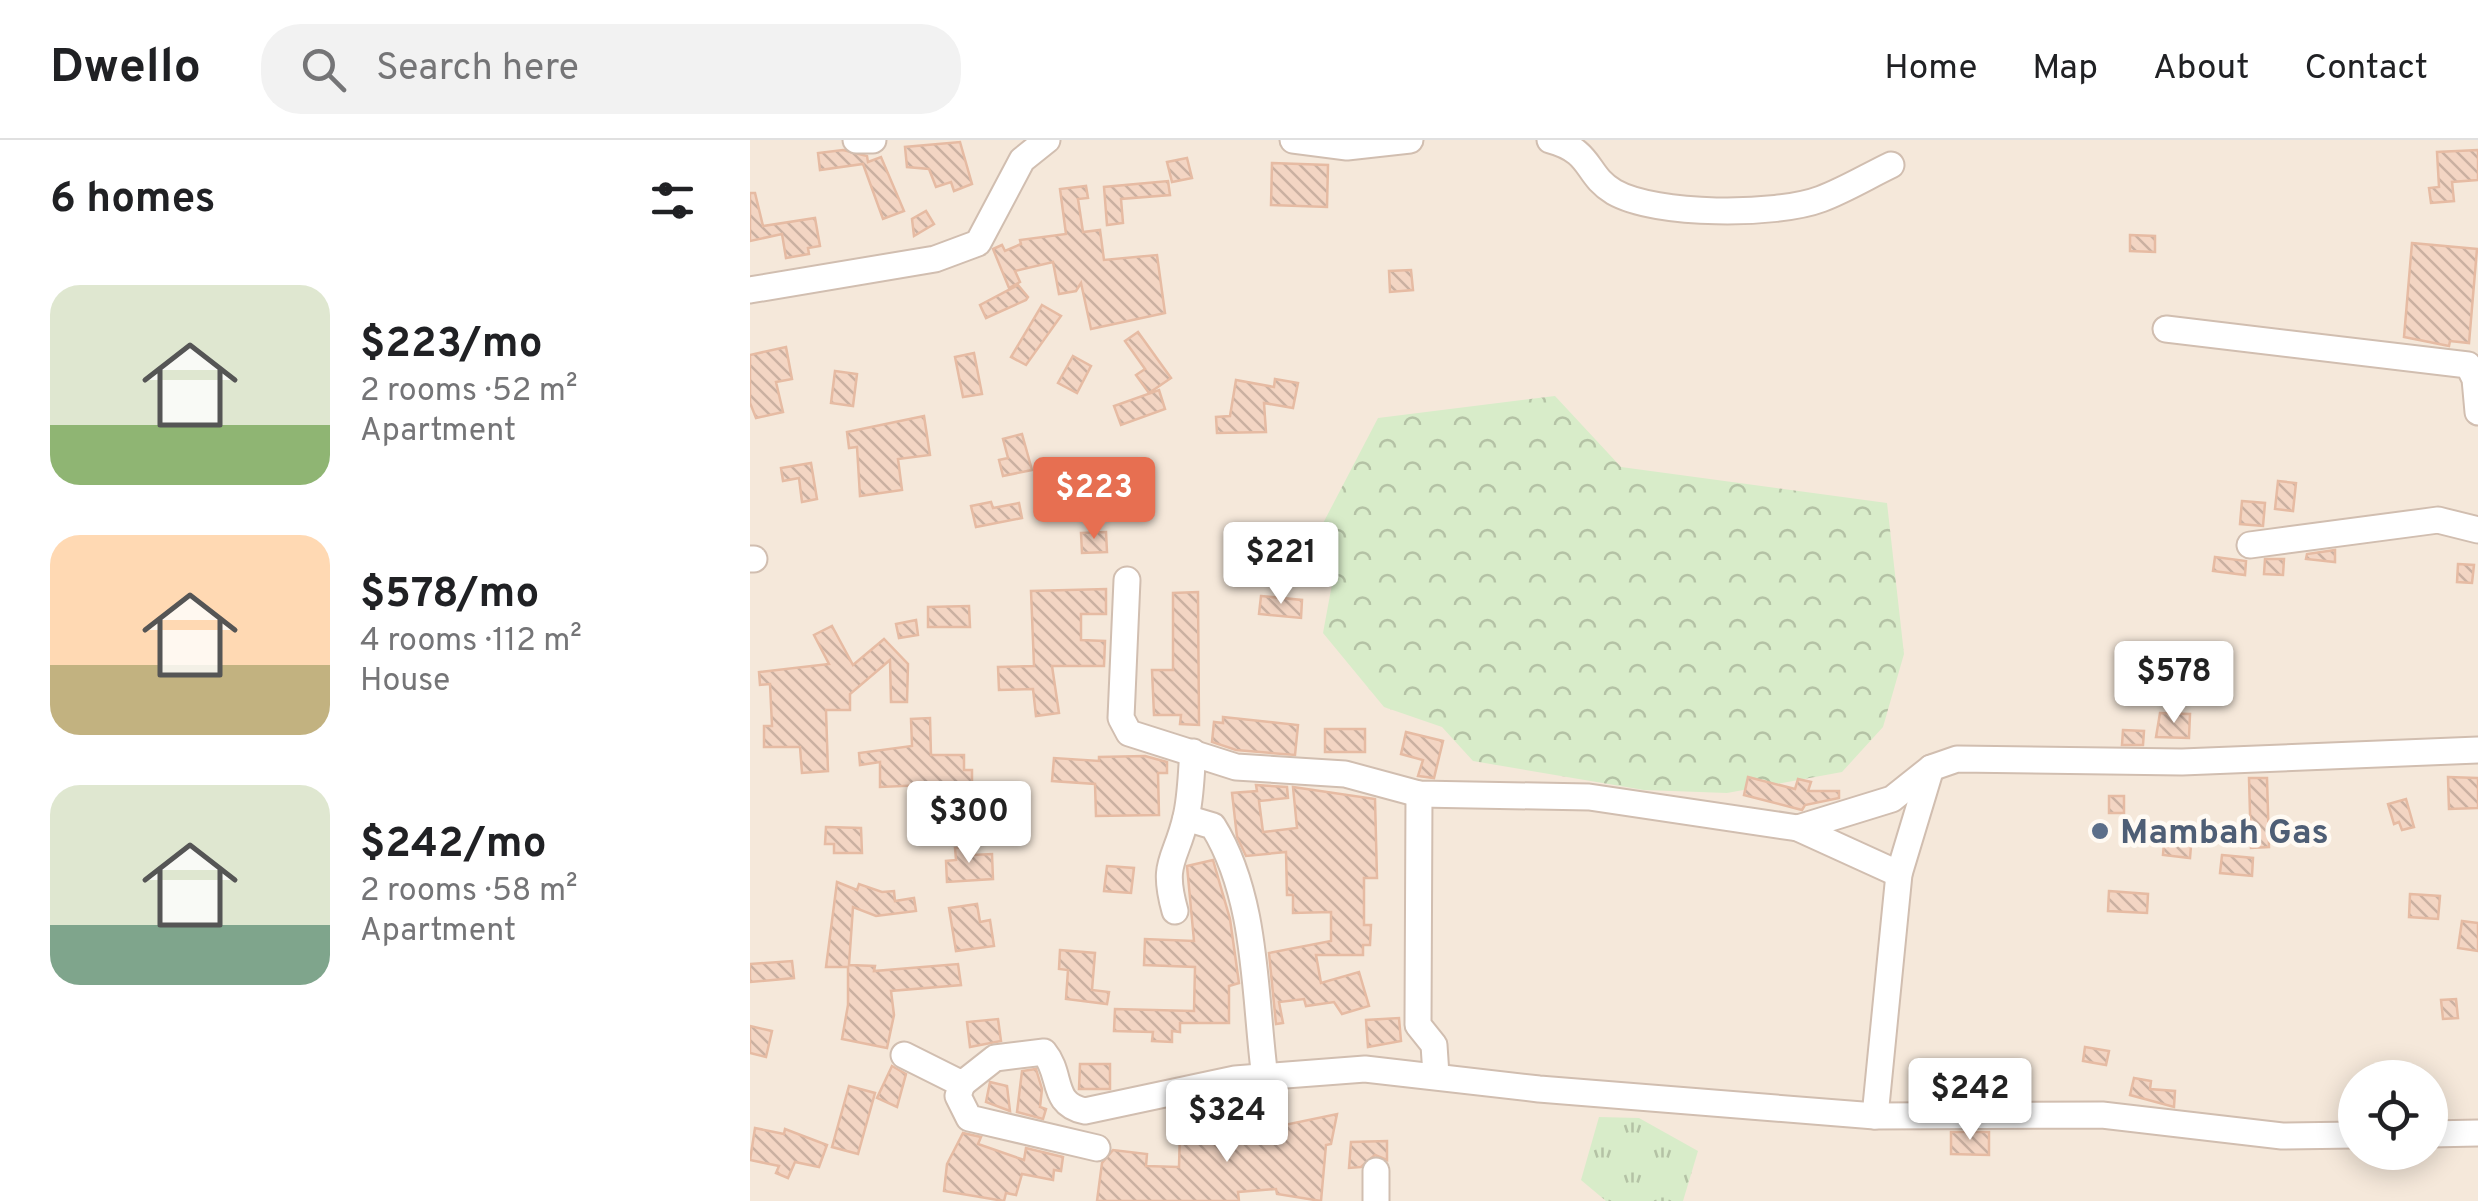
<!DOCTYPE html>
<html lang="en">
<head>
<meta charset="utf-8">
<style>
  :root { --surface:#fff; --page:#f2f2f2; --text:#202124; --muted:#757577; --line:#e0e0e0; --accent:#e76f51 }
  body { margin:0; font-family:Overpass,sans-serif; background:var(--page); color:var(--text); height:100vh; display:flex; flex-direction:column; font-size:38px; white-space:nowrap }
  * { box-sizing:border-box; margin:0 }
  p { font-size:32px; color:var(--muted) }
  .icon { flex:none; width:55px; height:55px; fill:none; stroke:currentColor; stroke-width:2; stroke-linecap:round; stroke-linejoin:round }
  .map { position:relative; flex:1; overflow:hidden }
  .details { display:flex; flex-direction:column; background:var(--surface); width:750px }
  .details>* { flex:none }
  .fabs { position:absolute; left:1588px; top:920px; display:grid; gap:20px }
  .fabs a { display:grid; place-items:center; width:110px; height:110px; border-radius:50%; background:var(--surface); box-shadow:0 5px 25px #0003; font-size:50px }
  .price { position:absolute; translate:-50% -85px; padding:0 22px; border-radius:10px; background:#fff; color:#222; font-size:32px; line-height:65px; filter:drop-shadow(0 2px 5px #0008) }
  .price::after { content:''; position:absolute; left:50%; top:60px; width:30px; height:22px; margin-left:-15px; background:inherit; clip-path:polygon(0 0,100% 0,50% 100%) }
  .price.active { background:var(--accent); color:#fff }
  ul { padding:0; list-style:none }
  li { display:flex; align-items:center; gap:30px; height:250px; padding:0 50px }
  li span { display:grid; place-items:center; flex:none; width:280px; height:200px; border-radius:30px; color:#555 }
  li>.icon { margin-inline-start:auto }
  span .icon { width:120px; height:120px; fill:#fffc; stroke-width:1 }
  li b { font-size:42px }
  h2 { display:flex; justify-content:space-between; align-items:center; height:120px; padding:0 50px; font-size:42px }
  header { display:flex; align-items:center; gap:60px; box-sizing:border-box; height:140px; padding:0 50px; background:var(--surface); border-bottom:2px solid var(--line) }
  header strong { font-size:48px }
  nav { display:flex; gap:55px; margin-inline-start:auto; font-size:35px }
  .search { width:700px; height:90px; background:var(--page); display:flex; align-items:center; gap:25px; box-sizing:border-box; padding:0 35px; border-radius:40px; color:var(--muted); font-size:38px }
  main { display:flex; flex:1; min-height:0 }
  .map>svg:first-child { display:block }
</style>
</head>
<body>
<header>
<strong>Dwello</strong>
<div class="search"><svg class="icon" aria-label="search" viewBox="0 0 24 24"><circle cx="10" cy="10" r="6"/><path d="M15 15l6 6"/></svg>Search here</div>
<nav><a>Home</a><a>Map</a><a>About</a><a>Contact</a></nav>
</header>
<main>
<section class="details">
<h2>6 homes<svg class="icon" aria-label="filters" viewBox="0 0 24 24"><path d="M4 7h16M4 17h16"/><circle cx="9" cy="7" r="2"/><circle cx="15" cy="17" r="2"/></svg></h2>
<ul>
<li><span style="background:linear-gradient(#dfe7d0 70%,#8fb573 0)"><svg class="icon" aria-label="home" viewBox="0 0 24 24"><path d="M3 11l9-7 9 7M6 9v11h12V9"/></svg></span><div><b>$223/mo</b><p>2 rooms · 52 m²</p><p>Apartment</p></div></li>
<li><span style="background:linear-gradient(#ffd9b3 65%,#c2b280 0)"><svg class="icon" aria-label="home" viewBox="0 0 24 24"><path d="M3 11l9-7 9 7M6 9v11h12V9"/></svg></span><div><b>$578/mo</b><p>4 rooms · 112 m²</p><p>House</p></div></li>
<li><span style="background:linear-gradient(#dfe7d0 70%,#7fa58c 0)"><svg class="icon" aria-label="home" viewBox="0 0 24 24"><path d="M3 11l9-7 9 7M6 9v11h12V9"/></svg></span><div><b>$242/mo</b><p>2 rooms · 58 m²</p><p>Apartment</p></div></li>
</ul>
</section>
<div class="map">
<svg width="1728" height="1061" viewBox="0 0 1728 1061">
  <defs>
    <pattern id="grass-tufts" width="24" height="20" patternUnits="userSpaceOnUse" patternTransform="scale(2.5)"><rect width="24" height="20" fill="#d8ecc9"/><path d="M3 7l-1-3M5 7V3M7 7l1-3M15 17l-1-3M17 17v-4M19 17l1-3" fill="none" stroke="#b4c2a5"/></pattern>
    <pattern id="forest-crowns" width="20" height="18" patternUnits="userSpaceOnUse" patternTransform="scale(2.5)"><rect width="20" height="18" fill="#d8ecc9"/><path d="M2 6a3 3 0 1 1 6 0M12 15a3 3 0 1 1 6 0" fill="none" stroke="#b4c2a5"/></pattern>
    <pattern id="building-back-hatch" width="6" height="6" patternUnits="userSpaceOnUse" patternTransform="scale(2.5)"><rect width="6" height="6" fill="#f3d5c3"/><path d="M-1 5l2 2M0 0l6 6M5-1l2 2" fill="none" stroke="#cab0a1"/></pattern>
  </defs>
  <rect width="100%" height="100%" fill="#fdf6ec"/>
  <path fill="#f5e8da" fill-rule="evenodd" d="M0,0H1728V1061H0ZM1605,938H1680V1012H1605Z"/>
  <polygon fill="url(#grass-tufts)" points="849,977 889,978 948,1011 933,1061 856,1061 831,1040"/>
  <polygon fill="url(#forest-crowns)" points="805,256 871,327 1137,363 1154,514 1133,587 1092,632 977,653 894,650 723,621 692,587 634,567 573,493 587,417 569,391 628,278"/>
  <g fill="url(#building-back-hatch)" stroke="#e6bba3" stroke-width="2.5">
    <polygon points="210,2 222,44 204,51 201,42 186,47 179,29 157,27 155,7"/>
    <polygon points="93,10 117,16 118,22 131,17 154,71 133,79 113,24 70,30 68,13"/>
    <polygon points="1728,10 1728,40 1702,42 1704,61 1681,63 1679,48 1689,47 1687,12"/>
    <polygon points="437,18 442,38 422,42 417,22"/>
    <polygon points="522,23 578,25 577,67 521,65"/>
    <polygon points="418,41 420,55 371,59 373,83 357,85 354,47"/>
    <polygon points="336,46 338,58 328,59 333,92 350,90 354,120 407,115 415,173 341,189 331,143 326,151 309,154 303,122 265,131 270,142 259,148 243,109 252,105 255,111 271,104 270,100 316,94 310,49"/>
    <polygon points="0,53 5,53 13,86 65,78 70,106 58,108 59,114 36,118 32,94 0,101"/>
    <polygon points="176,71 184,84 164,96 162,79"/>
    <polygon points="1380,95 1405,96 1405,112 1380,111"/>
    <polygon points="1662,103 1727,109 1719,203 1700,201 1699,206 1654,197"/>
    <polygon points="661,130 663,150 640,152 639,131"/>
    <polygon points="268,145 278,157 276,160 236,178 230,165"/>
    <polygon points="292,165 311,176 276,225 261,217"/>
    <polygon points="388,192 421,238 399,253 386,235 395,229 375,201"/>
    <polygon points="36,207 42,239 26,242 33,272 6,278 0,263 0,215"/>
    <polygon points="224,213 232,254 213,257 205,217"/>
    <polygon points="323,216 341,226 327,253 308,243"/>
    <polygon points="85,231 107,234 103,266 81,263"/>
    <polygon points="525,239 548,243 543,268 514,263 516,292 467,293 466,277 480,276 486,240 524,247"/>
    <polygon points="409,250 415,269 371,285 364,266"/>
    <polygon points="174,276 180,315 148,319 152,350 110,356 107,307 99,308 97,292"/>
    <polygon points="272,294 282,330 253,336 249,320 258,318 253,299"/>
    <polygon points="61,323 67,359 52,362 49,338 33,341 31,328"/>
    <polygon points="1528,341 1546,343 1543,371 1525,369"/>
    <polygon points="1492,361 1515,363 1513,386 1490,384"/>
    <polygon points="241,362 243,368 269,363 272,378 226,387 221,366"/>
    <polygon points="356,392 357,412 332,413 331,393"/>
    <polygon points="1585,410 1585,422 1556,419 1557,414"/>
    <polygon points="1465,417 1496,421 1495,435 1463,431"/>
    <polygon points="1515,419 1534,419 1533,435 1514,434"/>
    <polygon points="1708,424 1724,425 1722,443 1707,442"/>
    <polygon points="356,449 356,474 331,474 331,500 355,501 354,526 302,526 309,573 286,576 283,549 249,550 248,527 284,526 281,451"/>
    <polygon points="448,452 449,585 430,584 431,575 404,575 402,530 423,530 423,453"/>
    <polygon points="511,456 552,460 551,478 509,474"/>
    <polygon points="219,466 220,487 178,487 178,467"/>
    <polygon points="166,480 168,495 149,498 146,484"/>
    <polygon points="82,486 103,525 134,499 158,524 157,562 141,562 140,520 100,554 100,570 76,570 78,631 52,633 50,607 14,607 14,586 22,586 20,544 10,545 9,532 79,524 64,495"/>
    <polygon points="1410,573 1440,574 1439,598 1406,597"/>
    <polygon points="473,577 548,585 545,615 486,610 462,602 464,582 473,583"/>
    <polygon points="180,578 181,615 214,615 214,630 222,630 222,643 130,647 130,622 110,625 109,613 162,606 161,579"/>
    <rect x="575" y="589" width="40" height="23"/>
    <polygon points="1373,590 1394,591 1393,605 1372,605"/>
    <polygon points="656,592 693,601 684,638 668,636 673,620 651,614"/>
    <polygon points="395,616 417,622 417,633 408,633 409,675 346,676 345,644 302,641 304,618 349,621 349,617"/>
    <polygon points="998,637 1045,649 1048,639 1061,642 1058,651 1089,651 1089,658 1055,665 1052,670 994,655"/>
    <polygon points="1698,637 1728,638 1728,668 1699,669"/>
    <polygon points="1499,638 1517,638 1519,707 1501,708"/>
    <polygon points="506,645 537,647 538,658 509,661 513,692 547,688 543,647 625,659 627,738 614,738 614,785 621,785 620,805 613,805 613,815 566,815 571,843 609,832 619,866 592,874 584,862 556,866 554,859 529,862 533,883 526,884 519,813 581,801 581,772 543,773 543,755 537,755 536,712 496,716 487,697 482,653 507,651"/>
    <rect x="1359" y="656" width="15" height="17"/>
    <polygon points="1656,659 1664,687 1652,690 1649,682 1644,684 1638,664"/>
    <polygon points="76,687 111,688 112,713 84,713 84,704 75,704"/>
    <polygon points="1415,691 1442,694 1440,718 1413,715"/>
    <polygon points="223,707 223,715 242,714 243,739 197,742 196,721 206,720 205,708"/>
    <polygon points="1472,715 1503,718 1502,736 1470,733"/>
    <polygon points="463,720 480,779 489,843 479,846 479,883 430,883 430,892 422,891 422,902 402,901 403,892 364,891 365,869 444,871 445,827 394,825 395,799 444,801 437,726"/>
    <polygon points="357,726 384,728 381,753 354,751"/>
    <polygon points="87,742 107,750 109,744 132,752 144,751 145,761 164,758 166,771 126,776 103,767 99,825 125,826 124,831 208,824 211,845 141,851 144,875 137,908 92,899 98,865 98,827 76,827"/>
    <polygon points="1359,751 1398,754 1397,773 1358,771"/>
    <polygon points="1660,754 1690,756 1688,779 1659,777"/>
    <polygon points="227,764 230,782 240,780 244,806 206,811 199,768"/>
    <polygon points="1712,781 1728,783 1728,811 1708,808"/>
    <polygon points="310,810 345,813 342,850 359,852 357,864 316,859 318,830 309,829"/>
    <polygon points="42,821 44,838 0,842 0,824"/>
    <polygon points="1706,859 1708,878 1693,879 1691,860"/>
    <polygon points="649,878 651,901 618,907 616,880"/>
    <polygon points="248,879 251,901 220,907 217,882"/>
    <polygon points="0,886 22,891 16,917 0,913"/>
    <polygon points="1335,907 1359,911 1356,925 1333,921"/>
    <polygon points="330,924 360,924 360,949 329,949"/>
    <polygon points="142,926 156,934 147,967 127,958"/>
    <polygon points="286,929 292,949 290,967 296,969 293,979 267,972 272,931"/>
    <polygon points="1384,938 1401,941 1400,949 1425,951 1424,967 1380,955"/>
    <polygon points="240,942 257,946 260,971 236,962"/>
    <polygon points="99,946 125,953 108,1014 82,1007"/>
    <polygon points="519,972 520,988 587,974 581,1004 576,1005 571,1061 527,1054 526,1049 488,1052 489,1061 347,1061 352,1023 363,1010 397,1014 396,1026 429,1027 430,991 452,992 452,997 466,998 466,1005 495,1001 497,974"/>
    <polygon points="5,988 34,994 35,989 77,1005 69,1027 45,1022 38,1038 26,1033 29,1026 0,1020"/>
    <polygon points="1201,992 1239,992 1239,1015 1201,1014"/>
    <polygon points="213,993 231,997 228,1004 274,1020 276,1008 313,1017 311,1031 304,1030 303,1040 272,1034 266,1055 256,1053 254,1061 194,1051 197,1024"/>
    <polygon points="637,1001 637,1020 625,1015 611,1027 599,1028 601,1002"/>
  </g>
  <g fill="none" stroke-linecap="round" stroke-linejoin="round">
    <defs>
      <g id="minor">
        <polyline points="106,0 123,0"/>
        <polyline points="543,0 597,7 660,0"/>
        <path d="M800,0C844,12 834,34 864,52C906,76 1026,76 1071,59C1095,50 1118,36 1141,25"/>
        <polyline points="0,150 185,119 228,103 272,20 297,0"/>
        <polyline points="1416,189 1718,225 1725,239 1728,272"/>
        <polyline points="1500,405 1688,380 1728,390"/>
        <polyline points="0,419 4,419"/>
        <polyline points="377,440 371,578 379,593 486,627 595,634 669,654 839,657 1048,688 1142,659 1181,628 1207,619 1432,622 1728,610"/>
        <polyline points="669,654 668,885 684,905 686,935"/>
        <path d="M436,678L463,686C508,758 504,856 515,938"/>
        <polyline points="1048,688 1149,734"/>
        <path d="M425,771C411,721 426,721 436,677C441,657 441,633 443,612"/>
        <path d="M154,915L212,944L245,918L294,912C313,935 300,964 335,971L485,939L615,929L789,949L1125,976L1352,975L1532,996L1605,995"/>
        <polyline points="212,944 208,956 219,978 347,1008"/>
        <polyline points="1125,976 1149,734 1181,628"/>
        <polyline points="1680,994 1728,993"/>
        <polyline points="626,1031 626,1061"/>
      </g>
    </defs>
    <use href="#minor" stroke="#d1beb0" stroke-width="29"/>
    <use href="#minor" stroke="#fff" stroke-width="25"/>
  </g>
  <circle fill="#5c6f8a" stroke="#fffaf3" stroke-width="4" cx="1350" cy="691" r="10"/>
  <g text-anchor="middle" stroke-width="9" stroke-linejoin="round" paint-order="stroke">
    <g font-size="35" font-weight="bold" fill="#4e5e75" stroke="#fffaf3" text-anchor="start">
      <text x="1370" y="703">Mambah Gas</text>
    </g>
  </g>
</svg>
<div class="fabs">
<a><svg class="icon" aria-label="locate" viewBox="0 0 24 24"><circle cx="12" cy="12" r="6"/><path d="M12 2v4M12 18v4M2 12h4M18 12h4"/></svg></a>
</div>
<b class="price active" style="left:344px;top:402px">$223</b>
<b class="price" style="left:531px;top:467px">$221</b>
<b class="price" style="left:1424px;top:586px">$578</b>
<b class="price" style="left:219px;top:726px">$300</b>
<b class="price" style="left:1220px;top:1003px">$242</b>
<b class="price" style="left:477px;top:1025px">$324</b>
</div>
</main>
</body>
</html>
